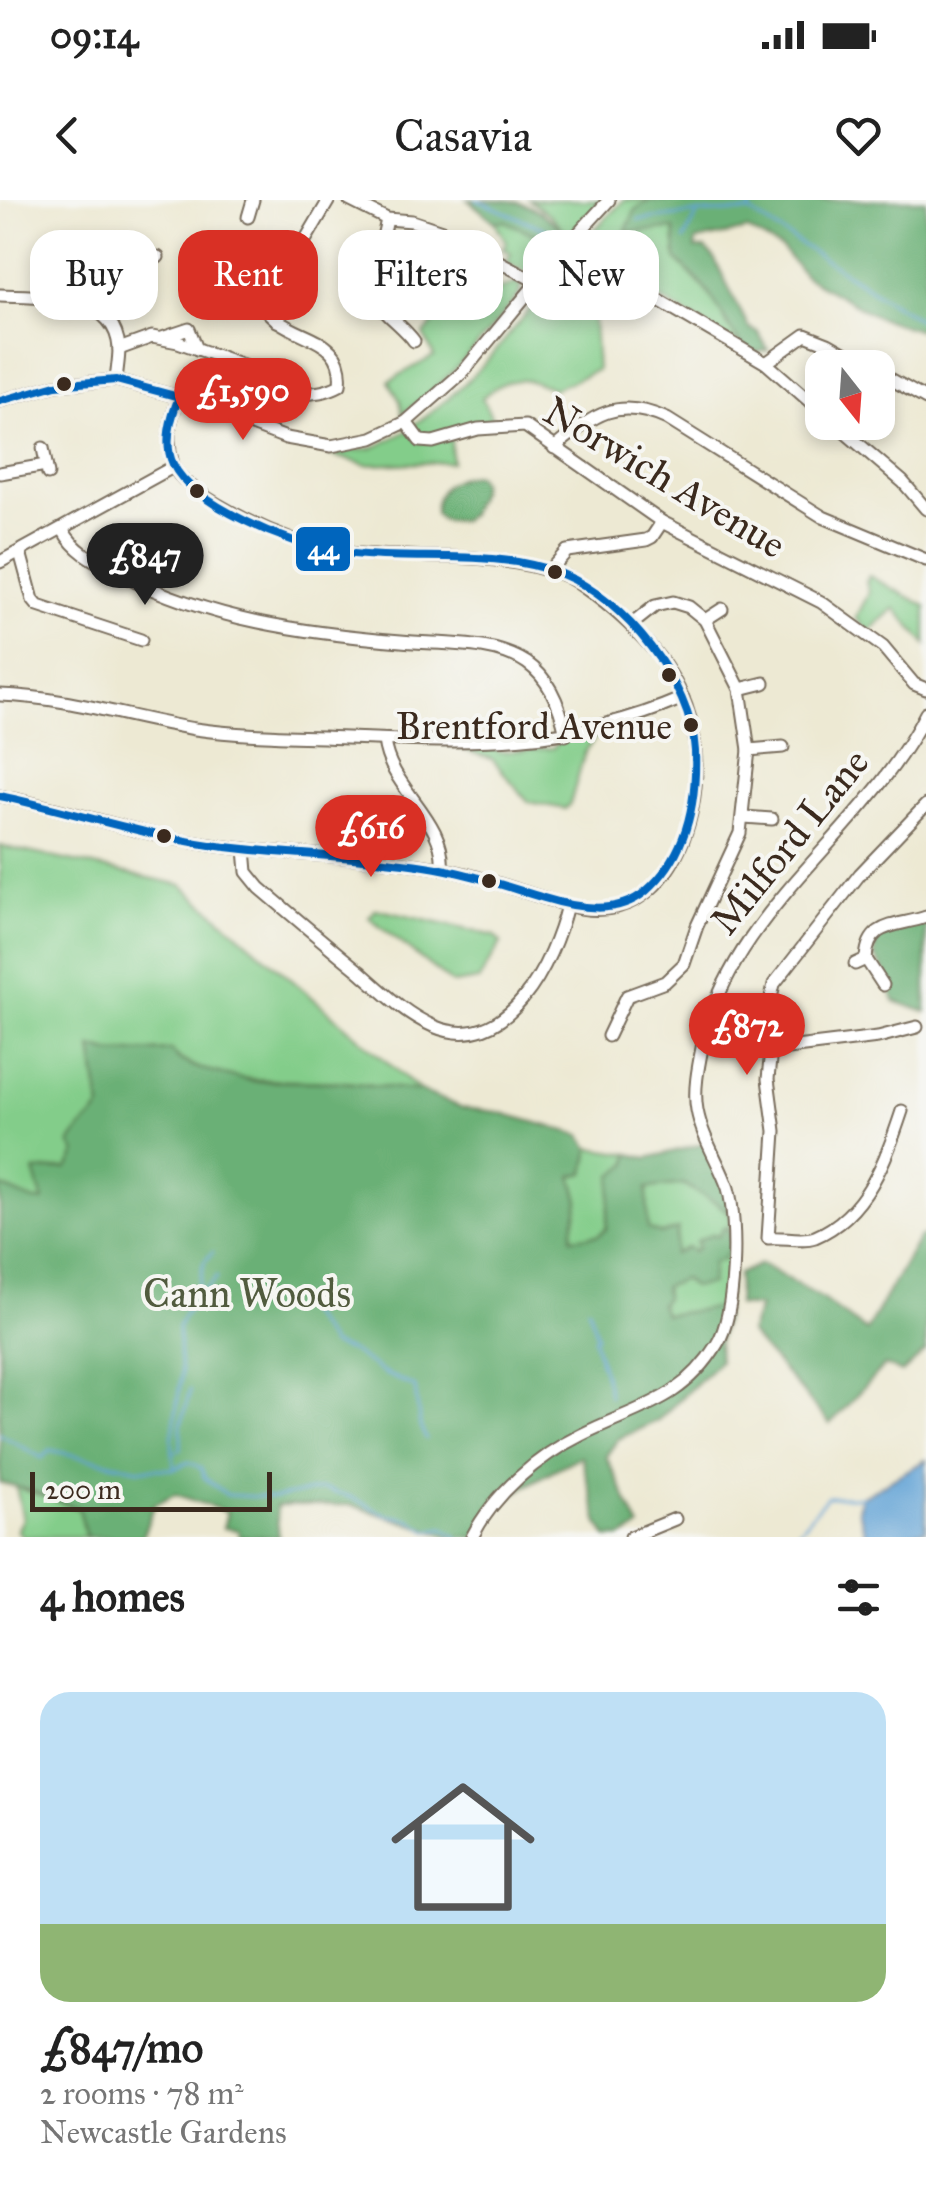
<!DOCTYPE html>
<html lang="en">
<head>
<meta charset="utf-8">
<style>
  :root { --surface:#fff; --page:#f2f2f2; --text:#222; --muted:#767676; --accent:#d93025 }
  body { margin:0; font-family:"IM FELL Great Primer",serif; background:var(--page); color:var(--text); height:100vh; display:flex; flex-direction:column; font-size:38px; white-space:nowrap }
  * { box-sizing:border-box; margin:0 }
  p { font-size:32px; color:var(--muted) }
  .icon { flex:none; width:55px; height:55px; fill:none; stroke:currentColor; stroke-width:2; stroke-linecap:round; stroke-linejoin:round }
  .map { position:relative; height:1337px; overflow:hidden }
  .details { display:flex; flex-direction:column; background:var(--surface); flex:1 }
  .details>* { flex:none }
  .banner { position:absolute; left:30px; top:30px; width:868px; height:90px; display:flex; gap:20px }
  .needle { width:65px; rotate:163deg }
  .controls { position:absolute; left:805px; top:150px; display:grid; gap:20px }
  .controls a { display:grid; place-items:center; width:90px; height:90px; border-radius:20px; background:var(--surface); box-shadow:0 5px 15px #0003; font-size:50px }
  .scale { position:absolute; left:30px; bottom:25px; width:242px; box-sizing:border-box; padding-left:10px; border:5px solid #3b2a1e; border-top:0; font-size:28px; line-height:35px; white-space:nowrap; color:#3b2a1e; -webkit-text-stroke:8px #f6f6f2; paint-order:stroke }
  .price { position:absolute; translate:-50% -85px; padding:0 22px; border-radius:35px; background:var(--accent); color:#fff; font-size:32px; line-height:65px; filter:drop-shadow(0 2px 5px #0008) }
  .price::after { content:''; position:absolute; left:50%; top:60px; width:30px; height:22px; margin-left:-15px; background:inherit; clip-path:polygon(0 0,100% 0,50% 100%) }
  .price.current { background:#222; color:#fff }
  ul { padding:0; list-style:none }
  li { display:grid; align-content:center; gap:20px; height:530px; padding:0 40px }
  li span { display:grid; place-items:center; height:310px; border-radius:30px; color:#555 }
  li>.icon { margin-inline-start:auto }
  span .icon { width:180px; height:180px; fill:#fffc; stroke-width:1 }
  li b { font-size:42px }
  h2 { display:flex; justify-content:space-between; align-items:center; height:120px; padding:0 40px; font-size:42px }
  .chip { padding:0 35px; border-radius:30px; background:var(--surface); box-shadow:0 5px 15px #0003; font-size:35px; line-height:90px }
  .chip.current { background:var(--accent); color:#fff }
  .status { display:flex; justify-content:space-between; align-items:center; height:70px; padding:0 50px; background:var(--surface); direction:ltr }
  .status svg { height:28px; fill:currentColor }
  header { display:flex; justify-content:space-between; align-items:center; height:130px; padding:0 40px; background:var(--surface); font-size:45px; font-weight:600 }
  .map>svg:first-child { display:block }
</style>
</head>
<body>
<div class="status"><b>09:14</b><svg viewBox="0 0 49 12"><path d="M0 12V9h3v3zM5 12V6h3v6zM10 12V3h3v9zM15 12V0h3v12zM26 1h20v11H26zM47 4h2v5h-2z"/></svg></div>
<header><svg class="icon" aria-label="back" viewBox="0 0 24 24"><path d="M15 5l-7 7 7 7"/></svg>Casavia<svg class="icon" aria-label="heart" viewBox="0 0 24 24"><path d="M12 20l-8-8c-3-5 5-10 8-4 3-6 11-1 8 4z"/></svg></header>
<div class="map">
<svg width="926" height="1337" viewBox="0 0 926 1337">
  <rect width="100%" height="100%" fill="#f6f6f2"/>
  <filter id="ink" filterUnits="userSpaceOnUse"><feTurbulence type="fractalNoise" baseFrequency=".01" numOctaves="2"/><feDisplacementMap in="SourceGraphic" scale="20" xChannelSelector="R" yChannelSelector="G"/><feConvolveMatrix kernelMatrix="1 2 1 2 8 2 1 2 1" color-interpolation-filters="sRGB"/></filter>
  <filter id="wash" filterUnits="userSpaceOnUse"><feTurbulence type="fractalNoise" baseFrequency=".0048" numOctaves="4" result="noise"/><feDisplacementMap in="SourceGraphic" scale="40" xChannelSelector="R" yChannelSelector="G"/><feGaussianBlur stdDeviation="2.25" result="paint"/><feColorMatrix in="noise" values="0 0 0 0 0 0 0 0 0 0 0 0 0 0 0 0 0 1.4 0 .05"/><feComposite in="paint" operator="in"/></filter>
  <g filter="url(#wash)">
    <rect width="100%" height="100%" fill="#ede9d3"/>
    <g fill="#83cd8a" stroke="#5f7c54" stroke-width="2.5">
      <polygon points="529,0 603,0 569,36 550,15"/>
      <path d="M624,0H650L636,9L674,28L676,59C701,84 727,111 739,145L595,60L581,43Z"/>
      <polygon points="505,21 553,43 561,44 537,72 528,73 506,62 511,53 503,49 506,42 495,22"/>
      <path d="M567,63L599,97L593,106L597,170L554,189C526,176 505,176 482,198L495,224L432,240L421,239L412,226C477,183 518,123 567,63Z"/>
      <path d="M518,82L522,88L520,94C483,138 450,182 402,214L400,201L389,181L434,156L424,135L457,93L476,99Z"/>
      <polygon points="409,230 419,242 451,239 452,262 366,265 328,254 373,248"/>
      <polygon points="869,376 926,406 926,445 895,408 869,432 856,418 869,393 866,381"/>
      <polygon points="599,532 585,552 570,604 565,609 529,602 492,559 447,544 493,545 499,552 553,548 561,539"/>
      <path d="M0,646L182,685L421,891C395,888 369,884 343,882C300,879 200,888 171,850L113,853L92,848L101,907L579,1001L572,975L585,973L590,948L630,954L628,964L647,988L684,984C697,994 711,996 723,1007H730L732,1071L725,1113L0,1234Z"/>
      <polygon points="376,709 495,736 501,743 479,780 453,784 369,718"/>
      <polygon points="16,1287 80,1309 86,1337 25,1337 17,1331 23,1319"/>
    </g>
    <g fill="#6ab076" stroke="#526d4a" stroke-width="2.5">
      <path d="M468,0C525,0 529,0 569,36L561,44L553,43L505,21L495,22Z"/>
      <path d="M650,0H926V127L917,130L879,118L806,77L783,50L748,30L696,41L695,49H706L714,58L749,128L758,132L768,150L752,153C730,139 722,108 705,88C697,78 686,69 676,59L674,29L625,32L636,9Z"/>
      <path d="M476,275L481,282C480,294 472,303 470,315L460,321L442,320L435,314C435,288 451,276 476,275Z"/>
      <polygon points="926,721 926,812 894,801 884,770 874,756 876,738 890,730"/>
      <path d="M92,847L113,853L172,850L178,859L198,868L253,881L343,882L421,891L463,908L498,912L581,935L590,948L585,973L572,976L579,1001L571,1038L598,1035L606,1029L613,975L628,964L630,954L648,958L707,943L727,991L729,1013C715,999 700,996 684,984L647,988L648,1029L661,1034L678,1029L674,1054L688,1047L693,1052L699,1047L696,1041L712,1034L719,1036L722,1029L728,1027L730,1047L723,1060L713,1062L711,1084L692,1087L683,1079L664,1087L665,1098L660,1104L664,1115L714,1108L725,1113L718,1143L719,1161L657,1221L618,1239L606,1256L640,1328L622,1337H607L599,1324L581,1256C547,1274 490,1299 478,1337H452L351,1305L276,1306L279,1337H239L238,1330L223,1328L227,1312L175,1294L155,1304L142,1337H86L79,1309L32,1291L0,1283V986L34,1001H43L34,971L68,968L76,953L70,944C78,928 92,921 101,907Z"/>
      <polygon points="920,1036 926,1036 926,1151 902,1173 885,1165 830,1224 749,1133 759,1107 737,1105 738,1074 761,1064 821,1098 866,1131"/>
    </g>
    <polygon fill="#62a3d6" stroke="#4e667a" stroke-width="2.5" points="926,1260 926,1330 896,1337 866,1337 858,1310 861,1297"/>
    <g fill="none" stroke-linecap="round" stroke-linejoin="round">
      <g stroke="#62a3d6" stroke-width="2.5">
        <polyline points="477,0 549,31"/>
        <polyline points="750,12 752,0"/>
        <polyline points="638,20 699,13 750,12 926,124"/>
        <polyline points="684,40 697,15"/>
        <polyline points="197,1096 204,1062 213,1052"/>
        <polyline points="312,1105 306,1111 331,1145 351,1151 383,1173 415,1187 420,1226 426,1239"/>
        <path d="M588,1108L597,1136L594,1138C597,1159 607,1176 609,1196"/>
        <polyline points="0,1234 42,1258 50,1250 139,1269 174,1269 189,1262 201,1268 204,1277 227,1295 274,1298 323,1289 351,1297 386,1315 409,1319 428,1331 444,1328 457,1337"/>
        <polyline points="174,1253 181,1249 181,1225 190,1190"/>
        <polyline points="174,1267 172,1240 181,1177 178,1127 184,1114 217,1077"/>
        <polyline points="793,1337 827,1297 862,1297"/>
      </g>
    </g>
  </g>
  <g filter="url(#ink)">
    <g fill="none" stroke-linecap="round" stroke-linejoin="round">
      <defs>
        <g id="minor">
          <polyline points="349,0 387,19 412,21 442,31 537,82"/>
          <polyline points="248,17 253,0"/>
          <path d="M387,19C383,41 367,87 380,105C389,118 404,127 414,141"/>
          <polyline points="306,39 329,0"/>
          <polyline points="572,41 587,58 766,163 822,212"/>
          <polyline points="379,67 404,70 429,89"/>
          <path d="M212,75C222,79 234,82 243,88C256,96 265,112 278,121C306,141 345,140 340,185C317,198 293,191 268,198"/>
          <polyline points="347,79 373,84"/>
          <path d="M0,95C40,97 115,92 119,148C119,159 117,170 116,180"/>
          <polyline points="79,103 83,84 95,76 158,57"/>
          <polyline points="277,121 296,93"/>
          <polyline points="162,138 189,129 197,149"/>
          <polyline points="119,149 152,137 178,142 246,166 268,198"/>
          <polyline points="766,163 805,135 828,144 870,168"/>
          <polyline points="878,172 926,199"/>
          <polyline points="0,201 56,185 116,180 179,197 286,238 331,246 372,238 406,222 463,172 565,48 609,0"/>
          <polyline points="406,222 420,241 433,242 478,229 525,226 662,322 821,402 883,447 914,484 926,489"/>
          <polyline points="833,222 903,282 926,309"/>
          <polyline points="256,226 268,198"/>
          <polyline points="43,248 48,274"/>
          <path d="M554,248C594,215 616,196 667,219L823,317L926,360"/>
          <polyline points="0,273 46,265"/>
          <path d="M63,330C76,354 99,363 122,375C210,420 304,433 401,441C440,445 493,440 527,463C550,479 561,509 566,535"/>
          <polyline points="20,352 33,400 38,406 141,440"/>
          <polyline points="0,362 173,267"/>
          <polyline points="551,369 567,351 646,340 652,337 662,322"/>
          <polyline points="705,420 722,409"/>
          <polyline points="740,489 764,483"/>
          <path d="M0,495C67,497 129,518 195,529C245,536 296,536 347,538C470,543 567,548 683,498"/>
          <path d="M384,540C389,589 447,619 442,669"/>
          <polyline points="749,550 783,547"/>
          <path d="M0,596C71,610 139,635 211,645C282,655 354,655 426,666C475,673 520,692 567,705C679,737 716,586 686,506C666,452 621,412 575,381C562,372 547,370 532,366C466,351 398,361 332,351C296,345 185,299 173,264C165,240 170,220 179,197"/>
          <polyline points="744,617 772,619"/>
          <path d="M245,649L247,672L260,688C293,716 326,744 359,771C382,791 405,814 433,826C508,858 553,762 567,705"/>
          <polyline points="866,759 883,785"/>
          <path d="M855,764L866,759C868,721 897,727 926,717"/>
          <polyline points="608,836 627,796 665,782 684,764 697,726 740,633 749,550 740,489 705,420 689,407 673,402 655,406 631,425"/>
          <polyline points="771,850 878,837 917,827"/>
          <path d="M902,911C886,959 867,1015 815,1037C801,1042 783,1036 768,1038L775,931L768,879L771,850L767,816L774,784L860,674L926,605"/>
          <path d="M472,1337C494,1294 538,1256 581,1235C636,1207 682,1202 717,1144C736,1114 738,1022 728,988C719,962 702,938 697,910C693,890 699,863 703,843C733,708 866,633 926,513"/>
          <polyline points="631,1337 675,1319"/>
        </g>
      </defs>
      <use href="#minor" stroke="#796d5d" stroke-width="15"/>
      <use href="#minor" stroke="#fff" stroke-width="11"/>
      <defs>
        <path id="bus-1" d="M0,201L56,185L116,180L179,197C171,217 163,243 173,264C192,305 290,344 332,351C408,364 489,346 562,374C624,399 692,484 695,551C697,603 686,656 646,691C617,716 577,708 544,698C504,686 466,672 425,666C354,655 281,655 210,645C139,634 70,611 0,596"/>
      </defs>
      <use href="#bus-1" stroke="#f6f6f2" stroke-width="15"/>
      <use href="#bus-1" stroke="#0065bd" stroke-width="8"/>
    </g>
  </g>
  <g fill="#3b2a1e" stroke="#f6f6f2" stroke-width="4">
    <circle cx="64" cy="184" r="9"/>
    <circle cx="197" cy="291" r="9"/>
    <circle cx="555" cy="372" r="9"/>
    <circle cx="669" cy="475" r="9"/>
    <circle cx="691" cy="525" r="9"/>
    <circle cx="164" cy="636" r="9"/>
    <circle cx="489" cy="681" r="9"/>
  </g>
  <g text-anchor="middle" stroke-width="8" stroke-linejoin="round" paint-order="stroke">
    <g font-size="38" fill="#3b2a1e" stroke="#f6f6f2" text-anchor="end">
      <text x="672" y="539">Brentford Avenue</text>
    </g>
    <g font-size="40" fill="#3b2a1e" stroke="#f6f6f2">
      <text transform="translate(665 277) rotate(31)" y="14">Norwich Avenue</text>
      <text transform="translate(789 641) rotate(-51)" y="14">Milford Lane</text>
    </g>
    <g font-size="40" fill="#515b3e" stroke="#f6f6f2">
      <text x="247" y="1107">Cann Woods</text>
    </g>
  </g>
  <rect stroke="#f6f6f2" stroke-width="4" x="294" y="325" width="58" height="48" rx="10" fill="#0065bd"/>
  <g font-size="28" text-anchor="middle" font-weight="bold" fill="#fff">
    <text x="323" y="359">44</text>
  </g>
</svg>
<div class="controls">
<a><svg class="needle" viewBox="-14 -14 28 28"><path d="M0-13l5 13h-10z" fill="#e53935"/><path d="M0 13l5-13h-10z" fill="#767676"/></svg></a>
</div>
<div class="scale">200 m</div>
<b class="price" style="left:243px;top:243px">£1,590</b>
<b class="price current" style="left:145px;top:408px">£847</b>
<b class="price" style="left:371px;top:680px">£616</b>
<b class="price" style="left:747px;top:878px">£872</b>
<div class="banner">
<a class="chip">Buy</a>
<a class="chip current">Rent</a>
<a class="chip">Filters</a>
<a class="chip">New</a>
</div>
</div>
<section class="details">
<h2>4 homes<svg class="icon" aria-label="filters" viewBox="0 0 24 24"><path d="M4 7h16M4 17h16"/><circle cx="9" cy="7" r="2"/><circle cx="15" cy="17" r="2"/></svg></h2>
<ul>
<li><span style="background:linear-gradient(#bfe0f5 75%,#8fb573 0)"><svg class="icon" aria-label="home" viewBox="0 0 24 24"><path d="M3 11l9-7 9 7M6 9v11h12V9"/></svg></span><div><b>£847/mo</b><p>2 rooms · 78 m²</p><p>Newcastle Gardens</p></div></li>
</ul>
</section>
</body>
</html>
